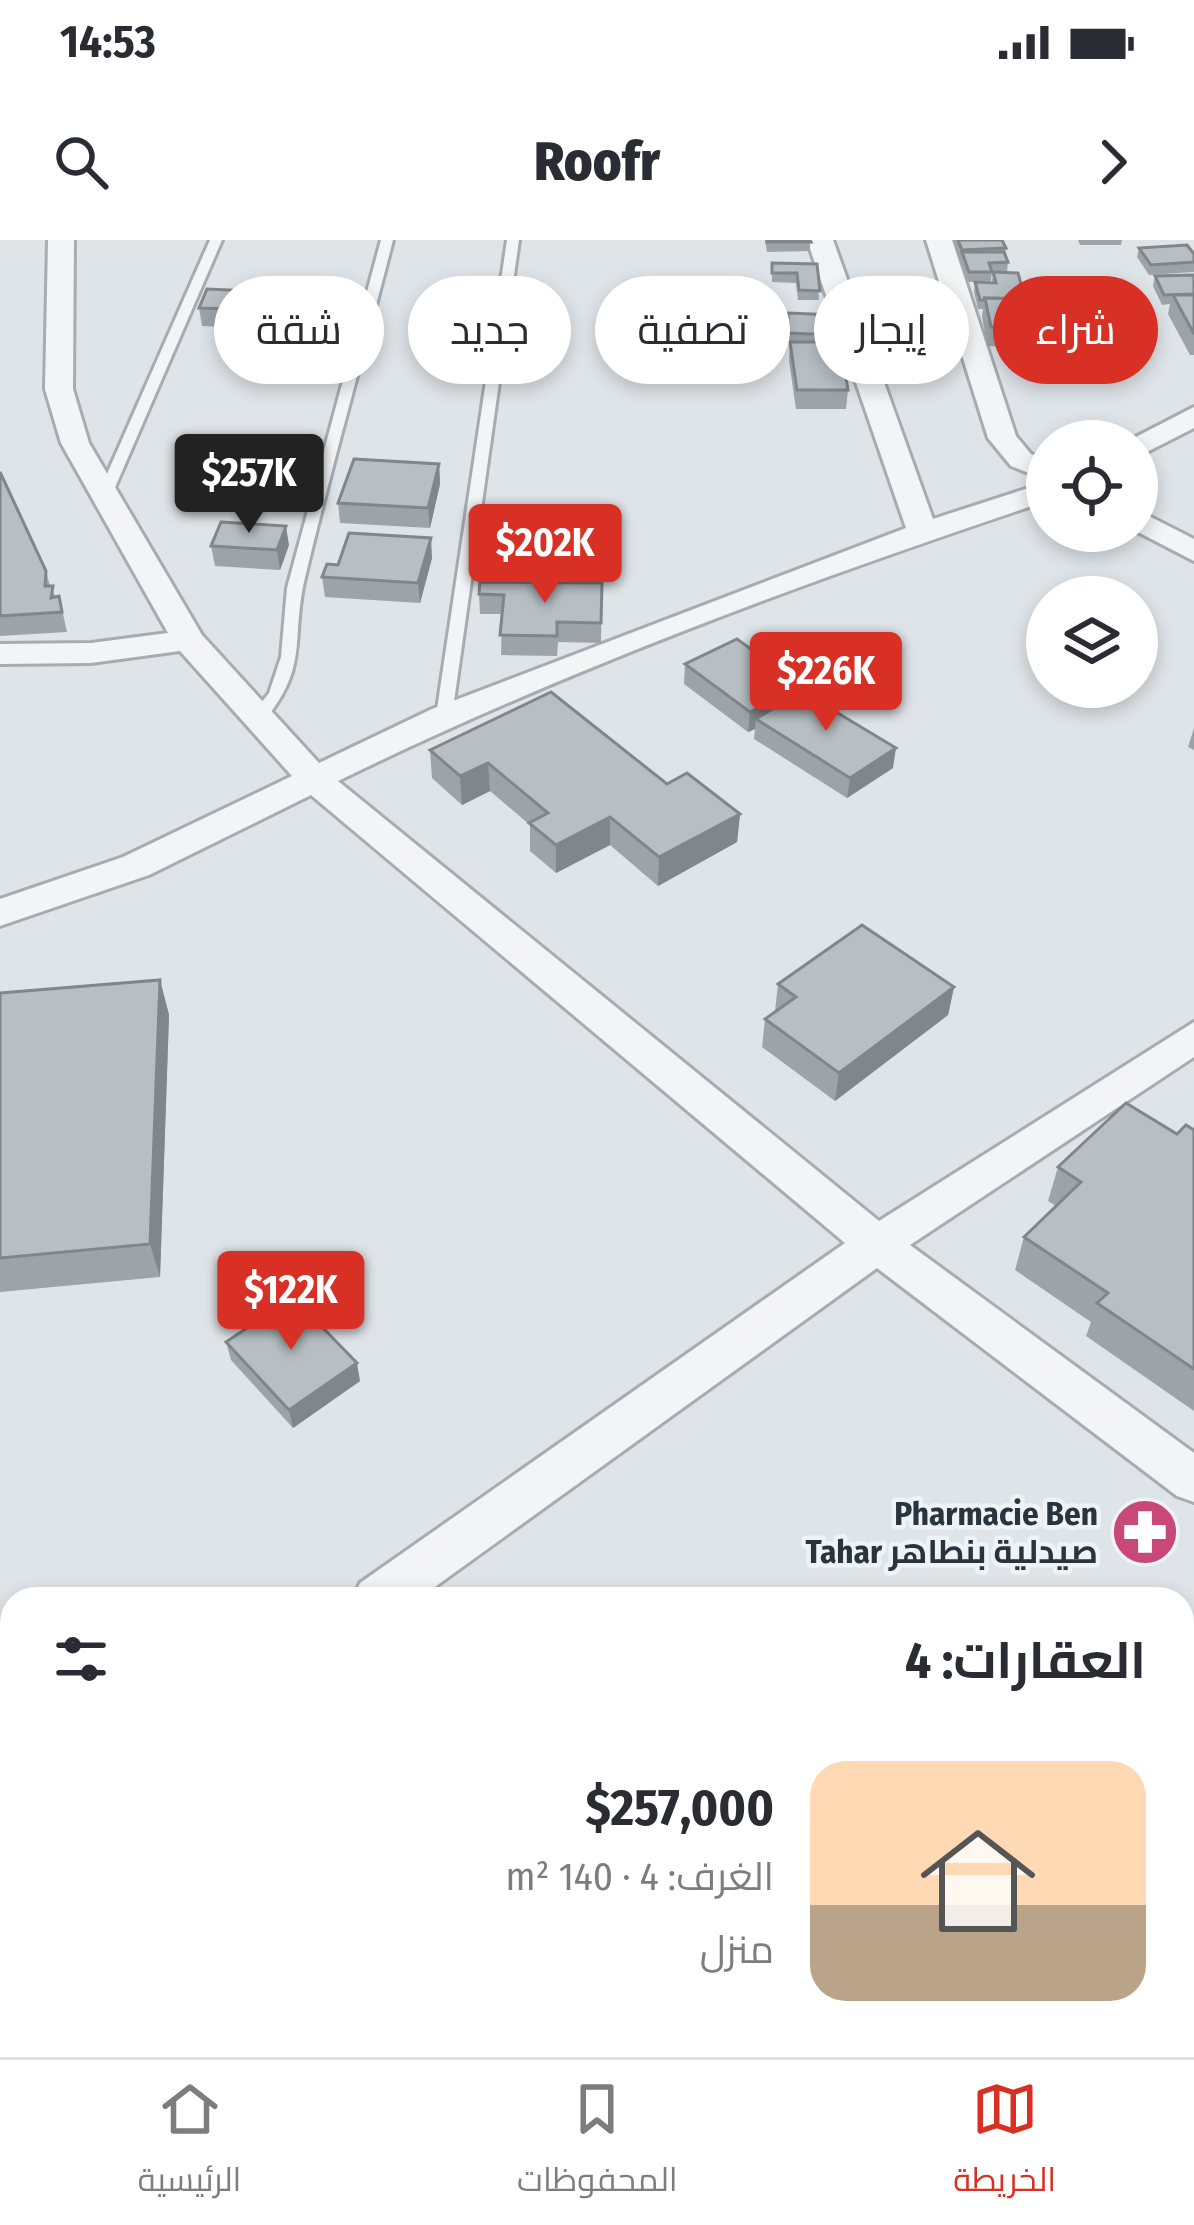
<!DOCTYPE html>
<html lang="ar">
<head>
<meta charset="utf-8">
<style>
  :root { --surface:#fff; --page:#f2f2f3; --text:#2b2b33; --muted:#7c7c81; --line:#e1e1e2; --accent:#d93025 }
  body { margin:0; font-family:"Fira Sans Condensed",Cairo,sans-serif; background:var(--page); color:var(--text); direction:rtl; height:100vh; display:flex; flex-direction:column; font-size:45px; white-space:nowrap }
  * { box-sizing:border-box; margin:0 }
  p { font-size:39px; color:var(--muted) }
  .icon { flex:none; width:66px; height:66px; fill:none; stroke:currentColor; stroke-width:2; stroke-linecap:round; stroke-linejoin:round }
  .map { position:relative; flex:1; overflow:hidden; direction:ltr }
  .details { position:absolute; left:0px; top:1347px; width:1194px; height:471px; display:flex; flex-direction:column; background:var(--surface); border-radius:36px 36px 0 0; box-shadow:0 6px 18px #0003; direction:rtl }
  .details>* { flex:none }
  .hud { position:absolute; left:36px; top:36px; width:1122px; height:108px; direction:rtl; display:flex; gap:24px }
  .tools { position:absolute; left:1026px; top:180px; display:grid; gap:24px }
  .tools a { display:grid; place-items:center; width:132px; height:132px; border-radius:50%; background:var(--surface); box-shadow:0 6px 18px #0003; font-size:60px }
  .price { position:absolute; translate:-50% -102px; padding:0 27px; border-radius:12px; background:var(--accent); color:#fff; font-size:39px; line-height:78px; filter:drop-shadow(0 3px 6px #0008) }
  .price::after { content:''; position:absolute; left:50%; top:72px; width:36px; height:27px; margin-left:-18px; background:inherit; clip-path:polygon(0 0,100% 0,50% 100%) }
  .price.on { background:#222; color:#fff }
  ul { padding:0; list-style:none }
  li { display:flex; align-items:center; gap:36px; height:300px; padding:0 48px }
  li+li { border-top:3px solid var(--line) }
  li span { display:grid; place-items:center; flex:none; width:336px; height:240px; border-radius:36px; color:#555 }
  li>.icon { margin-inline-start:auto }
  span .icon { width:144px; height:144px; fill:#fffc; stroke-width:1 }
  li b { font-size:51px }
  h2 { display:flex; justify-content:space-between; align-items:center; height:144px; padding:0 48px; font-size:51px }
  .pill { padding:0 42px; border-radius:54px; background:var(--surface); box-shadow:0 6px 18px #0003; font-size:42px; line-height:108px }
  .pill.on { background:var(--accent); color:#fff }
  .status { display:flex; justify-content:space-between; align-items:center; height:84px; padding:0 60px; background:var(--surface); direction:ltr }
  .status svg { height:33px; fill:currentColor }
  header { display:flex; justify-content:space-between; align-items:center; height:156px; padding:0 48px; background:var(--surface); font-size:54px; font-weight:800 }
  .tabs { display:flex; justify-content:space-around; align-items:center; height:168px; border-top:3px solid var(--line); background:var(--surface); font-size:33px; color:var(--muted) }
  .tabs a { display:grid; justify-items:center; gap:6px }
  .tabs .on { color:var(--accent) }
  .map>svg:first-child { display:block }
</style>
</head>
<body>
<div class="status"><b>14:53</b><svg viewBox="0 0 49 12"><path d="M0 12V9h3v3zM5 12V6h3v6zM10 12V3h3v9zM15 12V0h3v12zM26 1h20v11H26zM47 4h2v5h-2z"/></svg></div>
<header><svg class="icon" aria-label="forward" viewBox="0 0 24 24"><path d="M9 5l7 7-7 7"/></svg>Roofr<svg class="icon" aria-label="search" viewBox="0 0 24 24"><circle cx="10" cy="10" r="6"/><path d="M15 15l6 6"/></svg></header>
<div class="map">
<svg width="1194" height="1817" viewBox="0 0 1194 1817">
  <rect width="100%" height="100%" fill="#dfe4e8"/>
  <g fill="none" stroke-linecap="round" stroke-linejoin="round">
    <defs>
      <g id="lane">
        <polygon points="210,0 222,0 110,259 98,262 96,259"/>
        <path d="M381,0H393C364,114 331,227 304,342C291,402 309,426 264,481H252L250,477L269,453L281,417L287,348Z"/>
        <polygon points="507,0 519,0 452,476 444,481 436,476"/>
      </g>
      <g id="street">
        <path d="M48,0H74L73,149L89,203L202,395L319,523L432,469L906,288L807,0H833L933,279L1047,242V261C809,340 563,431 338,541L879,981L1194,782V817L910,1005L1194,1213V1262L1177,1256L877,1028L418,1359H353L360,1343L845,1003L311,555L149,635L0,686V659L123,617L292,536L180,411L91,423L0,424V404L91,403L168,393L61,203L45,149Z"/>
        <polygon points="926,0 952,0 1016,196 1031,214 1047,220 1047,240 1011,226 988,198"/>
        <polygon points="1194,167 1194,188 1137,217 1137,201 1128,201"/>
        <polygon points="1137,270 1194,299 1194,321 1136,291"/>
        <polygon points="12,1528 12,1585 0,1590 0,1533"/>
        <polygon points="1194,1703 1194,1770 1182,1775 1182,1708"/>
        <polygon points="402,1806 463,1806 467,1817 406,1817"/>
        <polygon points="1098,1806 1161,1806 1157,1817 1094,1817"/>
      </g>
    </defs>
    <use href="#lane" stroke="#a5acb2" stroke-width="6"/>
    <use href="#street" stroke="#a5acb2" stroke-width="6"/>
    <use href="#lane" fill="#f2f4f6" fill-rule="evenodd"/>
    <use href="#street" fill="#f2f4f6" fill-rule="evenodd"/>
  </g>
  <g fill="#9da4a9">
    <polygon points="765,0 810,0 810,11 767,12"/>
    <polygon points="953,0 1002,0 1006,8 1005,15 1008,22 1007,32 992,32 991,41 968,42"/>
    <polygon points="1078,0 1122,0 1121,5 1080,5"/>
    <polygon points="1139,8 1194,14 1194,32 1149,35 1137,17"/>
    <polygon points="772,23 817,24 819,60 798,60 796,43 772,42"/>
    <polygon points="993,32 1025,59 1041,76 1037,95 1013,94 1010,107 987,106 982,76 983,69 978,69 974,52 975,42 992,43"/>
    <polygon points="1194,35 1194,115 1190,115 1168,74 1170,64 1162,65 1153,46 1155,36"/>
    <polygon points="274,52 277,70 270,89 202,86 199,68"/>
    <polygon points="788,73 834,95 833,102 848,150 846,169 796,169 789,121 790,103 787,103"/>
    <polygon points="337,85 339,104 334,128 274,127 271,108"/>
    <polygon points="1013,97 1057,116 1055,126 1020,127 1011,107"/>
    <polygon points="439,224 440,244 430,288 340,283 338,263"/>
    <polygon points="0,232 46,331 50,346 56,357 59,356 67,392 0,396"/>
    <polygon points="289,305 280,330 215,326 211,306"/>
    <polygon points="432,318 420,363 325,357 322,337 338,325"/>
    <polygon points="602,343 601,403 558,402 557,416 501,415 502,374 480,374 479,354"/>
    <polygon points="685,424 802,446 802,451 893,528 847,558 754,499 755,489 748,492 684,444"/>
    <polygon points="1194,488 1194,510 1188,507"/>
    <polygon points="430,510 667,544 740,574 737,602 658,646 610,605 556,633 530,611 530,585 490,551 462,565 432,538"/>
    <polygon points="160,740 169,775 160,1037 0,1052 0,753"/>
    <polygon points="778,744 954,747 948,775 835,861 762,807 765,779 775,771"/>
    <polygon points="1194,890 1194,1171 1086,1096 1091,1082 1015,1030 1024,997 1056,966 1048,961 1058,927"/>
    <polygon points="226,1102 360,1141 293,1188 231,1120"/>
  </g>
  <g fill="#808689">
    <polygon points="274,52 277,70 270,89 268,70"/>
    <polygon points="337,85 339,104 334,128 332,109"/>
    <polygon points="439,224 440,244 430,288 428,268"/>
    <polygon points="286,286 289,305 280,330 277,310"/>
    <polygon points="431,298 432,318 420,363 418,343"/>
    <polygon points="802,446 800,466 756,479 755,489 748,492 750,472"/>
    <polygon points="896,508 893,528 847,558 850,538"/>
    <polygon points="488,523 490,551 462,565 460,536"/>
    <polygon points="740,574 737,602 658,646 659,617"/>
    <polygon points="610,577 610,605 556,633 556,605"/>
    <polygon points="160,740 169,775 160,1037 150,1004"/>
    <polygon points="954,747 948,775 835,861 839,833"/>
    <polygon points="357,1123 360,1141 293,1188 289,1170"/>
    <polygon points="12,1779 12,1799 0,1808 0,1788"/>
  </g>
  <g fill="#b7bfc4" stroke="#808689" stroke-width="3">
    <polygon points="767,0 810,0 811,2 767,2"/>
    <polygon points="958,0 1002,0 1006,8 962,10"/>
    <polygon points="1187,5 1194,14 1194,22 1151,25 1139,8"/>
    <polygon points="962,12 1004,12 1008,22 989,23 992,32 969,32"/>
    <polygon points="772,23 817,24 820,51 799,50 797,33 772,33"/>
    <polygon points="993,32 1018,33 1025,59 985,58 986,60 980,60 975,42 996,43"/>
    <polygon points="1194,35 1194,54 1164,55 1155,36"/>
    <polygon points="207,49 274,52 268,70 199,68"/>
    <polygon points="1173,55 1194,55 1194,94"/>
    <polygon points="985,58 1037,59 1041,76 1011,75 1014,88 991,87"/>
    <polygon points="788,73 833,75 834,95 788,93"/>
    <polygon points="278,85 337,85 332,109 271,108"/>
    <polygon points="1047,96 1057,116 1022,117 1013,97"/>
    <polygon points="790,102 840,102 848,150 797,150"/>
    <polygon points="354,219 439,224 428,268 338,263"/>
    <polygon points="0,232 46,331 45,346 53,346 51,358 59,356 62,372 0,376"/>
    <polygon points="221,282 286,286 277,310 211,306"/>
    <polygon points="349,293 431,298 418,343 322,337 327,324 338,325"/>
    <polygon points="480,342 602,343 601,383 557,382 557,396 500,395 504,355 479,354"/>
    <polygon points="737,399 802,446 750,472 685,424"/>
    <polygon points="801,451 896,508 850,538 756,479"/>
    <polygon points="551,452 667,544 687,533 740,574 659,617 610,577 556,605 529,583 548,573 488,523 460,536 430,510"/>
    <polygon points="862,685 954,747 839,833 765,779 796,757 778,744"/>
    <polygon points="160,740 150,1004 0,1018 0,753"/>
    <polygon points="1126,863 1177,894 1186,885 1194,890 1194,1129 1097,1063 1108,1053 1024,997 1081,942 1058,927"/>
    <polygon points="293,1057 357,1123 289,1170 226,1102"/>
    <polygon points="12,1559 12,1650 0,1636 0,1567"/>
    <polygon points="9,1654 12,1658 12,1779 0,1788 0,1661"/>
    <polygon points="193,1806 342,1806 351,1815 348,1817 180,1817"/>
  </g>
  <defs>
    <symbol id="pharmacy-disc" viewBox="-11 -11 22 22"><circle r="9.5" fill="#c84978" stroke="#eef3f5"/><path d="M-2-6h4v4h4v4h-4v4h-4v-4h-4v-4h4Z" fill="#fff"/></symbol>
  </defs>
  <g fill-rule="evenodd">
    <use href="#pharmacy-disc" x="1107" y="1254" width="76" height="76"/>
  </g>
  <g text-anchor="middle" stroke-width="9" stroke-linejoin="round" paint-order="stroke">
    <g font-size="33" font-weight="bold" fill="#29353e" stroke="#eef3f5" text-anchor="end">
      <text x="1098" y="1285">Pharmacie Ben<tspan x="1098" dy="38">Tahar صيدلية بنطاهر</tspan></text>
    </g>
  </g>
</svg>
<div class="tools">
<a><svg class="icon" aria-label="locate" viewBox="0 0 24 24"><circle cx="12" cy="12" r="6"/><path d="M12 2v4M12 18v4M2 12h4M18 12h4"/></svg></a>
<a><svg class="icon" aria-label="layers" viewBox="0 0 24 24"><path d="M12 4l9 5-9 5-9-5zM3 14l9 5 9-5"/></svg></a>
</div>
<b class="price on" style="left:249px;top:296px">$257K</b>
<b class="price" style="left:545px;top:366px">$202K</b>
<b class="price" style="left:826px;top:494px">$226K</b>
<b class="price" style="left:291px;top:1113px">$122K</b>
<div class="hud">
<a class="pill on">شراء</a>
<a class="pill">إيجار</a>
<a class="pill">تصفية</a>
<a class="pill">جديد</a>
<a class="pill">شقة</a>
</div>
<section class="details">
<h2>العقارات: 4<svg class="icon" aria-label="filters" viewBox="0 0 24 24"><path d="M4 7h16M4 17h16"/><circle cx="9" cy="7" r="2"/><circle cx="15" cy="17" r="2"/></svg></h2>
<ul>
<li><span style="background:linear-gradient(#ffd9b3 60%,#b9a48a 0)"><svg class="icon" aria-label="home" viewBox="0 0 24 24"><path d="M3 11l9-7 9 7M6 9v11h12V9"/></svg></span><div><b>$257,000</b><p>الغرف: 4 · 140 m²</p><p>منزل</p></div></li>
</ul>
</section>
</div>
<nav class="tabs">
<a class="on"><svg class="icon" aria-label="map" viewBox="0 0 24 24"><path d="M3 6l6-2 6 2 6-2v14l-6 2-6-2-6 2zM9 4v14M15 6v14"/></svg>الخريطة</a>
<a><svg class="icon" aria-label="saved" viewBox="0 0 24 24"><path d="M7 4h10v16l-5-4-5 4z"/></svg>المحفوظات</a>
<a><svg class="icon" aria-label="home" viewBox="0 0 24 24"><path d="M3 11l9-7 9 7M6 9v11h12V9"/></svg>الرئيسية</a>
</nav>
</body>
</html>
